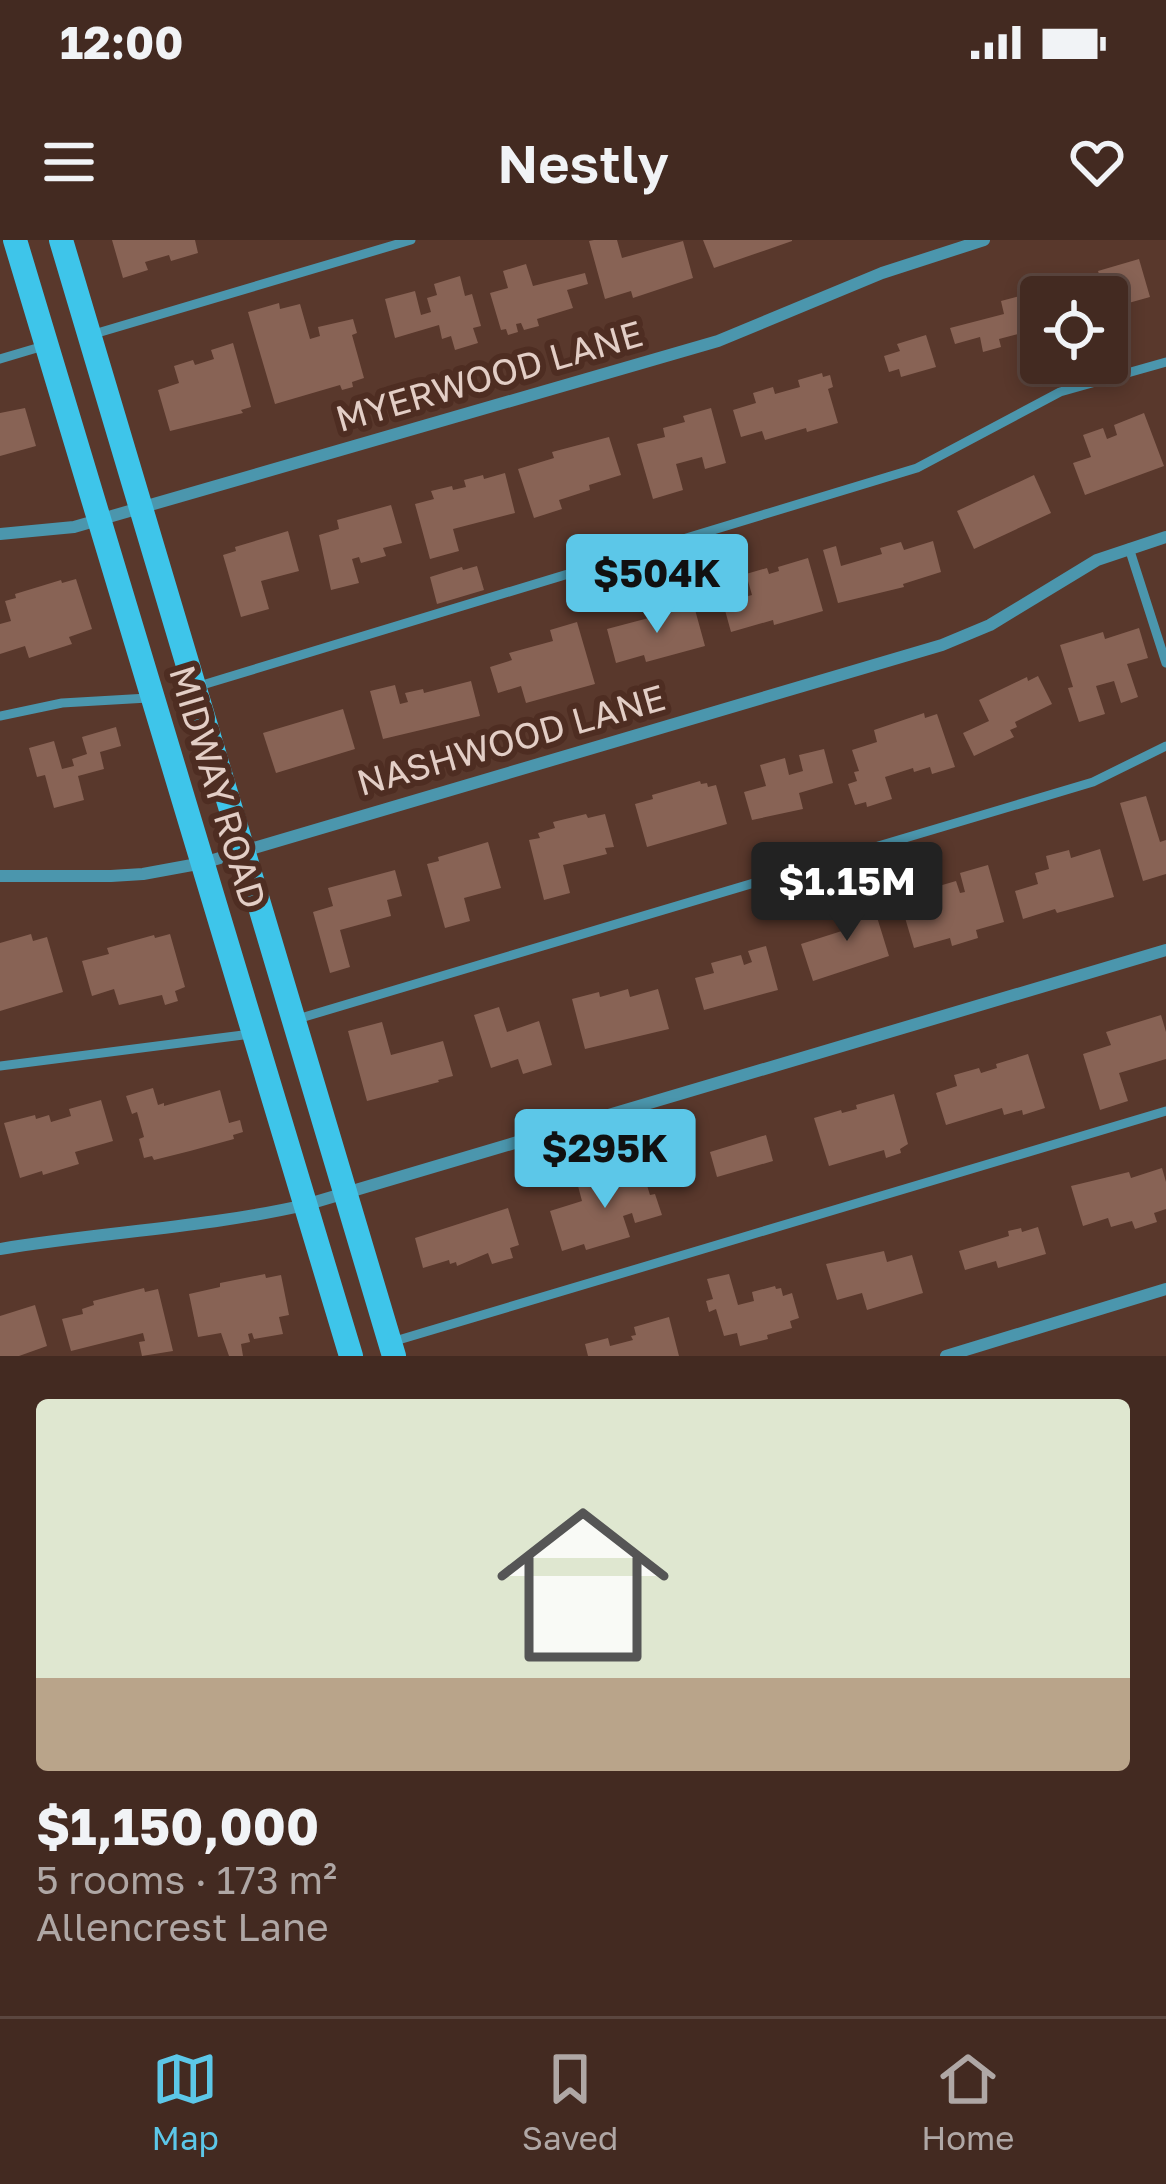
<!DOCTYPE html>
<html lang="en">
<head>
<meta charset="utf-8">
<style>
  :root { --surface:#432a21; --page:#4a322a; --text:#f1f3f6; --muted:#afa7a5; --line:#5b463f; --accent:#5cc7e8 }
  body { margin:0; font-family:"Golos Text",sans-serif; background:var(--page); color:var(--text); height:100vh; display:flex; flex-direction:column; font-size:45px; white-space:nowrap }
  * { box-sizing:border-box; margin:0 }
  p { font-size:39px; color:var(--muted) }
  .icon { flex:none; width:66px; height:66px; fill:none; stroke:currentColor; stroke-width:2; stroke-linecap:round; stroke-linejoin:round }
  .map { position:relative; height:1116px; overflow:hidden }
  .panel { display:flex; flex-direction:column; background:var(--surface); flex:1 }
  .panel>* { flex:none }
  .controls { position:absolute; left:1020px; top:36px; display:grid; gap:24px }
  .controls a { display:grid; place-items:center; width:108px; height:108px; border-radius:12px; background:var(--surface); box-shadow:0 6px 18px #0003,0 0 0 3px var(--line); font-size:60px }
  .price { position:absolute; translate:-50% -102px; padding:0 27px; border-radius:12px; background:var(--accent); color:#111; font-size:39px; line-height:78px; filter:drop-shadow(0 3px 6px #0008) }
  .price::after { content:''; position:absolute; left:50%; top:72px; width:36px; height:27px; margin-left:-18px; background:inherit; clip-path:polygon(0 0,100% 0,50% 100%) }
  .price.current { background:#222; color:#fff }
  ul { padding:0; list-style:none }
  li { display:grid; align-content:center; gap:24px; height:636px; padding:0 36px }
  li+li { border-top:3px solid var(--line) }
  li span { display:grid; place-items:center; height:372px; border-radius:12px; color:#555 }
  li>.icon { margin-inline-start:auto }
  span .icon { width:216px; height:216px; fill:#fffc; stroke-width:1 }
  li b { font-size:51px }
  .status { display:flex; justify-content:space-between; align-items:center; height:84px; padding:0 60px; background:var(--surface); direction:ltr }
  .status svg { height:33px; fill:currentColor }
  header { display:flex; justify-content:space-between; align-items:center; height:156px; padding:0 36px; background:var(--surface); font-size:54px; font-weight:600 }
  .tabs { display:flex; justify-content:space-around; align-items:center; height:168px; border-top:3px solid var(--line); background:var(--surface); font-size:33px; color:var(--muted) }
  .tabs a { display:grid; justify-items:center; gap:6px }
  .tabs .current { color:var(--accent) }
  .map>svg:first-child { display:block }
</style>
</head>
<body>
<div class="status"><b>12:00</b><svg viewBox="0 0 49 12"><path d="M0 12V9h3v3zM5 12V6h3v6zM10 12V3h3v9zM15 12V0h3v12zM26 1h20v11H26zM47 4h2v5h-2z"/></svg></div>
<header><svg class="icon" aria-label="menu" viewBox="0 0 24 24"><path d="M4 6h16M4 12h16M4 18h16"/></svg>Nestly<svg class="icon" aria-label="heart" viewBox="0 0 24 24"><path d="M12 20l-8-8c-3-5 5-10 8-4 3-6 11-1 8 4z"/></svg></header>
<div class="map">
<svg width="1166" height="1116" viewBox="0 0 1166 1116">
  <rect width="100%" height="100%" fill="#59382c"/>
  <g fill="#886355">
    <polygon points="112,0 195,0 198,13 171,21 169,15 145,22 148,30 123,38"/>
    <polygon points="594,0 617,0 622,18 683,1 693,38 633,58 631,51 605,59 589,1"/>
    <polygon points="703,0 792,0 792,1 714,28"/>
    <polygon points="1139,19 1150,57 1107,69 1107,57 1051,57 1100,37 1098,31"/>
    <polygon points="526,24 533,46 585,33 588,44 567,50 573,68 537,79 539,86 524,90 521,83 516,84 518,92 508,95 506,89 501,90 490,53 508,48 503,31"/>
    <polygon points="460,36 465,56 472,54 481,86 473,88 478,103 455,110 451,96 442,99 439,85 395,98 385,59 415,51 421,75 431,72 427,58 437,55 434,44"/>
    <polygon points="1020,56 1030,91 999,99 1001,107 983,112 980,97 955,104 950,88 1004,74 1001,61"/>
    <polygon points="279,63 280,69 300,64 310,99 320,96 318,87 353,79 357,93 352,95 364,138 352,142 353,147 342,150 340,145 275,164 248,72"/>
    <polygon points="926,95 936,127 901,137 899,129 889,132 884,116 900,111 897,104"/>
    <polygon points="233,103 251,167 241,170 243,173 170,191 158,150 179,143 174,126 193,120 195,125 214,119 211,110"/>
    <polygon points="822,133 823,137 830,135 833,147 828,149 838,183 807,192 806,188 765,200 762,191 741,197 733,170 756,163 753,153 773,147 775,154 800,147 798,140"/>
    <polygon points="25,168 36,206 0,216 0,173"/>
    <polygon points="711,168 726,223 705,229 702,217 676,224 683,250 653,259 637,204 665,197 663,188 685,182 683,176"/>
    <polygon points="1144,173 1164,226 1085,255 1073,223 1091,217 1083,195 1103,188 1107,199 1117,195 1114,185"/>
    <polygon points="609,197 621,235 589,245 590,250 559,260 562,269 534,278 518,229 554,218 552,212"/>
    <polygon points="505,233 515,273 453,289 459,311 430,319 415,264 434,259 431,251 452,246 453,250 466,247 464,240 483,235 484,239"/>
    <polygon points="1034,235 1051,273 974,309 957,271"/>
    <polygon points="391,265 402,303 383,308 386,316 361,323 359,317 352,319 359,343 331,350 319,295 339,289 337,280"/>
    <polygon points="288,291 299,331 261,341 269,369 241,377 223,315 236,311 235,307"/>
    <polygon points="933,301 941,332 903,344 904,347 838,363 823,310 836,306 841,326 882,314 880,308 901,302 904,310"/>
    <polygon points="808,318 823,371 774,385 773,380 731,392 723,363 752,355 746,334 767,328 769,334 779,331 778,327"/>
    <polygon points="477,326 484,350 437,364 430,337 462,327 463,330"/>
    <polygon points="76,339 92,389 69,397 72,404 29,418 25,406 0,414 0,384 11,381 5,361 16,358 15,354 61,340 62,343"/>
    <polygon points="694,366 705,406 646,422 644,415 616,423 607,389"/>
    <polygon points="577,382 595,444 526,463 521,446 498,453 490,427 512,420 509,413 553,401 550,390"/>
    <polygon points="1139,388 1148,418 1127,424 1138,457 1121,463 1114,441 1096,446 1105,474 1079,482 1068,448 1073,447 1060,405 1103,392 1105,399"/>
    <polygon points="1038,436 1052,464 1015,482 1017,487 1010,490 1014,497 974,516 963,493 989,481 979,460 1027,437 1028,441"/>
    <polygon points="471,441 480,476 383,499 370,451 395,445 400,464 408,462 405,453 423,449 424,453"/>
    <polygon points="343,469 355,509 276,533 263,493"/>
    <polygon points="924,473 925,478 937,474 955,527 932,534 930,527 914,532 913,528 885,537 892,559 867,567 866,562 855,565 848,544 857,541 854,532 859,531 852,510 877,502 874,490"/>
    <polygon points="116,487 121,506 100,512 104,529 78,536 84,560 54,568 45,535 37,537 29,508 54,501 62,529 74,526 72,519 87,514 82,497"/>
    <polygon points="824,509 833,543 799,553 803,569 752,580 744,552 766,546 760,525 785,518 789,535 803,531 799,515"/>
    <polygon points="700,541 701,544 707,543 708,547 716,545 727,584 647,607 635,564 653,559 652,555"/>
    <polygon points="1146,556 1160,602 1166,600 1166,634 1143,641 1120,563"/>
    <polygon points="586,574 588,578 605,574 614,607 605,608 607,614 563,625 570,653 544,660 529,600 540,598 538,593 555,588 553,582"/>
    <polygon points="488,602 501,648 464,658 470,681 445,688 427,624 439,621 438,617"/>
    <polygon points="1100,609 1114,657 1057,673 1055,669 1023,679 1015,651 1038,644 1035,633 1049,629 1046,616 1069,610 1071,618"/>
    <polygon points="988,625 1004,682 976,690 978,698 952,706 950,698 914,708 903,671 936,661 932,648 956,641 960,653 965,652 960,633"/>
    <polygon points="395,630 402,656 387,660 391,676 340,690 350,727 330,733 313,672 333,666 328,648"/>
    <polygon points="872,661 889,716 813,741 801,704 848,689 842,671"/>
    <polygon points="31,694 33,701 47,697 63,752 0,771 0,703"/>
    <polygon points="170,694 185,747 175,751 178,761 165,765 162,755 119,765 114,749 92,756 82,721 109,714 107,708 154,695 155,698"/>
    <polygon points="766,706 778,750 704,770 695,738 714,733 711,723 741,715 744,725 752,722 748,711"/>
    <polygon points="628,749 630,757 658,749 669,789 585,809 572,759 599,752 600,757"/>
    <polygon points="499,767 507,792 539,781 552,825 523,834 518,819 491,828 474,775"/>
    <polygon points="1161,775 1166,792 1166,819 1119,833 1128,861 1100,870 1083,814 1111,805 1106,792"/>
    <polygon points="382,782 391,815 443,801 453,836 438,840 439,842 367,861 348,791"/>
    <polygon points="1028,814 1045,868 1023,875 1022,870 1004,875 1002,868 946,885 936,853 957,846 954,835 979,828 981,833 997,828 996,824"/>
    <polygon points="153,848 158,865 164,863 164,866 220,850 229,883 240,880 243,892 233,895 234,899 190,911 154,920 152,916 144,918 139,899 144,897 137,872 132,874 126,856"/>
    <polygon points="894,854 908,904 900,909 901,913 886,918 884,910 829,926 814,878 841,870 842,873 857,869 856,865"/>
    <polygon points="101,860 113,901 75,912 79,924 43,935 42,931 20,938 4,883 35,875 36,879 49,875 51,882 71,876 69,869"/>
    <polygon points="766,895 773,921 717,937 710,912"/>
    <polygon points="641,926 650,955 655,954 662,975 635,983 632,973 623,976 630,997 586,1010 584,1004 562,1011 550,971 582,961 578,946"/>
    <polygon points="1162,928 1166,942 1166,969 1154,973 1157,982 1135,989 1132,981 1111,987 1108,978 1083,986 1071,946 1129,932 1131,938"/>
    <polygon points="508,968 519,1005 510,1008 513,1018 492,1024 488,1013 457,1026 456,1022 450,1024 449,1020 423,1028 415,998"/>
    <polygon points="1038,987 1046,1014 998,1028 996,1021 965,1030 959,1011 1009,996 1008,991 1021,988 1022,992"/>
    <polygon points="884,1011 887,1022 912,1015 923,1053 867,1070 862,1053 837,1060 826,1024"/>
    <polygon points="265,1034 266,1038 281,1035 289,1075 279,1077 283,1094 254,1099 252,1093 248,1094 250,1102 241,1104 243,1116 229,1116 221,1093 198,1097 189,1054 220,1047 220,1043"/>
    <polygon points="729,1034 738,1065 754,1061 752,1052 775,1046 776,1049 781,1048 783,1056 792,1053 799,1078 790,1081 792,1088 767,1095 768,1099 740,1106 737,1093 724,1096 716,1069 709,1072 706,1061 713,1059 707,1039"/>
    <polygon points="144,1048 145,1052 158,1049 173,1111 142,1116 139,1102 145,1101 143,1093 71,1111 62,1079 83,1074 82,1069 94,1065 93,1061"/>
    <polygon points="35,1065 47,1106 19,1116 0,1116 0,1076"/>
    <polygon points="669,1077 679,1116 588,1116 585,1104 608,1098 610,1106 633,1100 631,1096 636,1095 634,1087"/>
  </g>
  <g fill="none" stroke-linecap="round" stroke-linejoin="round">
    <g stroke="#4b96ad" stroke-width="9">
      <polyline points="94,94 411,0"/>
      <polyline points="0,119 47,105"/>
      <polyline points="1129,308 1166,423"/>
      <polyline points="199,446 917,228 1060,152 1166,122"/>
      <polyline points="0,476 62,463 148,458"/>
      <polyline points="294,780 1093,542 1166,506"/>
      <polyline points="0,826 251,794"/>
      <polyline points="395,1101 1166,871"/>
    </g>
    <g stroke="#4b96ad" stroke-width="12">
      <polyline points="0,294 74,287 718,101 882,33 984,0"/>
      <polyline points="0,636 111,636 143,634 203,623 942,405 990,385 1097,320 1166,297"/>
      <path d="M0,1009C101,992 204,988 305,965L1166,710"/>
      <polyline points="946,1116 1166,1049"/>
    </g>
    <g stroke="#3ec5ea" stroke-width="24">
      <polyline points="15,0 351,1116"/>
      <polyline points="61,0 394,1116"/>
    </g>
  </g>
  <g text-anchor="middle" stroke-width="12" stroke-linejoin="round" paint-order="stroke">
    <g font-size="36" fill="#e3cec6" stroke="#4e2d22">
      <text transform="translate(489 136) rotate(-16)" y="13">MYERWOOD LANE</text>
      <text transform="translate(511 500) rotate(-16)" y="13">NASHWOOD LANE</text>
      <text transform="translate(218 547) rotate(73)" y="13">MIDWAY ROAD</text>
    </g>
  </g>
</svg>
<div class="controls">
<a><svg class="icon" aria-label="locate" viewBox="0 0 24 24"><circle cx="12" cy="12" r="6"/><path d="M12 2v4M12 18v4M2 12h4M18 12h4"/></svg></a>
</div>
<b class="price" style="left:657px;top:396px">$504K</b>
<b class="price current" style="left:847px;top:704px">$1.15M</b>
<b class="price" style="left:605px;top:971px">$295K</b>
</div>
<section class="panel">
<ul>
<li><span style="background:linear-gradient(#dfe7d0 75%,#b9a48a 0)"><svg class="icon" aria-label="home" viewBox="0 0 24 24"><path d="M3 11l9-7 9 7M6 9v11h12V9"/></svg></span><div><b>$1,150,000</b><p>5 rooms · 173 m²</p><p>Allencrest Lane</p></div></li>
</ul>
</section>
<nav class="tabs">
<a class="current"><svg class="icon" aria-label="map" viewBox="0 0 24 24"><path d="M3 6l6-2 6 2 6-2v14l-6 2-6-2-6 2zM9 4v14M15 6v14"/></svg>Map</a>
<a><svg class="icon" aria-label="saved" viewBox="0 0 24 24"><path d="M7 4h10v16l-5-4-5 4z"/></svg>Saved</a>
<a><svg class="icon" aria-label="home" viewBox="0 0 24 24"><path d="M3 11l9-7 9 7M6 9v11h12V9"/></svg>Home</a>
</nav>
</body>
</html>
